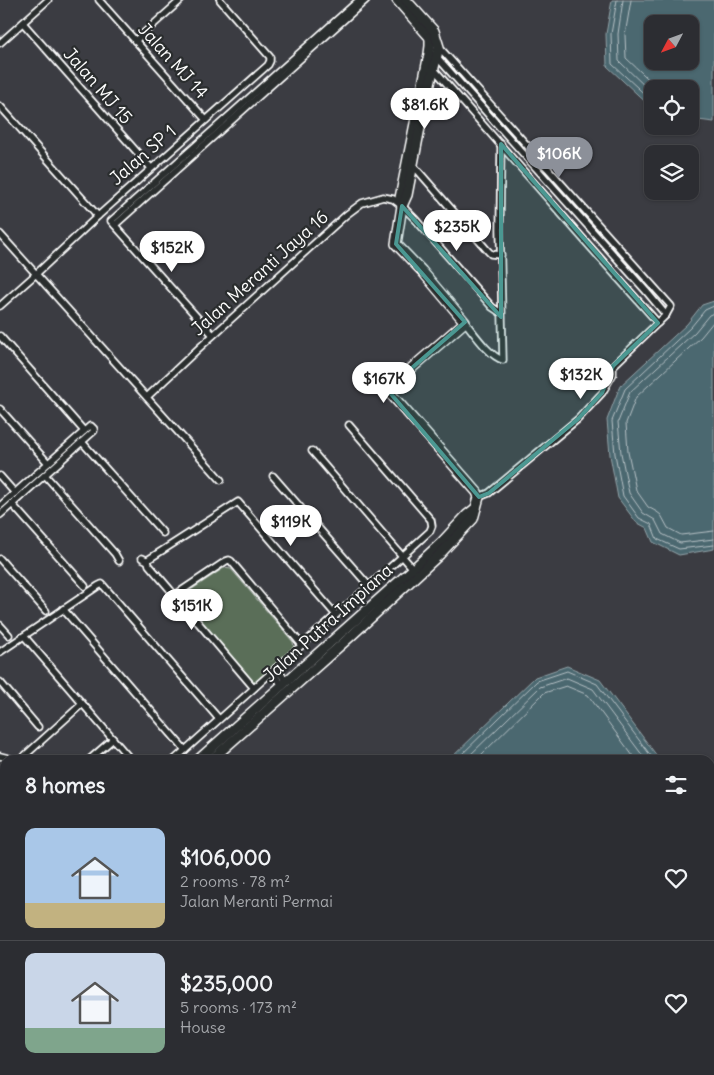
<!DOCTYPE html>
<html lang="en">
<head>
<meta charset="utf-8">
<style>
  :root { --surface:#2c2d32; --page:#34353a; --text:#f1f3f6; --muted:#a6a8ac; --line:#48494d; --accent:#8c9099 }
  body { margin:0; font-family:Delius,sans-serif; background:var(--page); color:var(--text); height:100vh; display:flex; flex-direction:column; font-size:19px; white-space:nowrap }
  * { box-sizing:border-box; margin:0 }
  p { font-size:16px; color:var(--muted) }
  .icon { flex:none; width:28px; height:28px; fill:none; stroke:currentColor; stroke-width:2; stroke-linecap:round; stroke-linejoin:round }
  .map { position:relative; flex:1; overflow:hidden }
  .sheet { position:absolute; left:0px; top:755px; width:715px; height:320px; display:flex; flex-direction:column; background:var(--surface); border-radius:15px 15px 0 0; box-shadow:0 1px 4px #0004,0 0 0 1px var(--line) }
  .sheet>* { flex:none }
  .needle { width:32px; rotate:229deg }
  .controls { position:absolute; left:644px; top:15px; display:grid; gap:10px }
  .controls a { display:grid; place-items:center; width:55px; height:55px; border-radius:10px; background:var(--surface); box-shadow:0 1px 4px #0004,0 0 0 1px var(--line); font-size:25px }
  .price { position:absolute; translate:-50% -42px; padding:0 11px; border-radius:18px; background:#fff; color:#222; font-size:16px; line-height:32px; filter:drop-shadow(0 1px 2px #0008) }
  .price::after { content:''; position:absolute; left:50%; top:30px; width:15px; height:11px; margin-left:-8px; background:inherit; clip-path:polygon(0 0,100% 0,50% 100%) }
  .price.selected { background:var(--accent); color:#fff }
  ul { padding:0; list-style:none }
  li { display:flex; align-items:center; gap:15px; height:125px; padding:0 25px }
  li+li { border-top:1px solid var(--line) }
  li span { display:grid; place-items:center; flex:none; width:140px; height:100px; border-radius:10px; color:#555 }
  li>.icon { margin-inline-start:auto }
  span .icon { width:60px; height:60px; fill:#fffc; stroke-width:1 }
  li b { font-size:21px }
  h2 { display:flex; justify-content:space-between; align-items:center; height:60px; padding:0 25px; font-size:21px }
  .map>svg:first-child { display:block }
</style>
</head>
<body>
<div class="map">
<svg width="714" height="1075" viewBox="0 0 714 1075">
  <rect width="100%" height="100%" fill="#3b3c42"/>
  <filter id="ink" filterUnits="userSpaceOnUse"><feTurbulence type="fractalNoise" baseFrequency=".02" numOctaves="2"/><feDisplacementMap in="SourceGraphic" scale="10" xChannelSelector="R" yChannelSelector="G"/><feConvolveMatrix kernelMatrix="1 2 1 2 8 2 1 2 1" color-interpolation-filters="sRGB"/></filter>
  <g filter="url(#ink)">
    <polygon fill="#5a6e59" stroke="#acb6ac" points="224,568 231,569 293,642 294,647 258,683 252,682 181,599 182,596"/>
    <g fill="#4b6770" stroke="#93a4a9" fill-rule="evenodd">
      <path d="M612,0H714V122L690,119V89H652V108L607,66L606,34ZM652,24H690V61H652Z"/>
      <polygon points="714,301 714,549 679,555 653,542 647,528 636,522 618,498 610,455 607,420 620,386 687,324 702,305"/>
      <polygon points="567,666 600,680 660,760 449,760 535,677"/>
      <polygon points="146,1070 452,1070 446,1075 149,1075"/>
    </g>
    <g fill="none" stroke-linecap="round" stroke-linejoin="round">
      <g stroke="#b7c2c6" stroke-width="1">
        <polyline points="617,0 611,34 612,64 652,101"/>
        <polyline points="623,0 618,34 619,61 652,93"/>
        <polyline points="631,0 625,35 626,58 659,89"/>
        <polyline points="714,306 705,310 691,327 625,389 612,421 615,454 623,496 639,518 651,524 657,539 679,549 714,545"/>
        <polyline points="714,313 709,315 695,332 630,392 618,422 621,453 629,493 643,513 655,520 662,534 680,543 714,539"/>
        <polyline points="714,321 701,337 636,397 626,423 628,452 636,490 648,507 657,512 661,515 668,528 681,535 714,531"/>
        <polyline points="456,760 537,681 567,671 597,684 654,760"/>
        <polyline points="465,760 540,687 567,678 593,689 646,760"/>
        <polyline points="476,760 544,693 566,686 588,695 636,760"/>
      </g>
      <g stroke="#4b6770" stroke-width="9">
        <polyline points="0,900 5,905"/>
        <polyline points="120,1070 121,1075"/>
      </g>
      <defs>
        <g id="street">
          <polyline points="99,0 206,120"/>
          <polyline points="23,23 151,168"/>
          <polyline points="135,41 181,0"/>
          <polyline points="0,43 48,0"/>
          <polyline points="439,47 671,306 666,315 613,366 613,374 602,393 578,419 489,493 479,497"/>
          <polyline points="436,56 646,291 666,315"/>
          <polyline points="433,68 585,241 658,323"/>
          <polyline points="0,106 98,216"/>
          <polyline points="413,165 488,251 491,254 501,255"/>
          <polyline points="115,225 366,0"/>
          <polyline points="0,234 221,480"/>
          <polyline points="0,306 36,274 98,216 268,65 270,61 270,57 220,0"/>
          <path d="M465,322C474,333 489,356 503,360L500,229L501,144"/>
          <polyline points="213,335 111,221 359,0"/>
          <polyline points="0,336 84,431"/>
          <polyline points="147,397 198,349 346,215 362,203 383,197 393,199 402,206 415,219 492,307 501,313"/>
          <polyline points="0,409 48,463"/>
          <polyline points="82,442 163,533"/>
          <polyline points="312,451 415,571"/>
          <polyline points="45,475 115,554 119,561"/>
          <polyline points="0,476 15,493"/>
          <polyline points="273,476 369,586"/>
          <polyline points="12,504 85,586"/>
          <polyline points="0,506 90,426 91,426 94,429 94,431 0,515"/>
          <polyline points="142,558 148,561 149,565 254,688"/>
          <polyline points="0,559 46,611"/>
          <polyline points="148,561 149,559 238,502 336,615"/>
          <polyline points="175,595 226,561 229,560 231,561 302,645"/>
          <polyline points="63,609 185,750"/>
          <polyline points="0,625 9,635"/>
          <polyline points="24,636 131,760"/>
          <polyline points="0,652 98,586 102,584 219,719"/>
          <polyline points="276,668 287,682"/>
          <polyline points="272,672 283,686"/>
          <polyline points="0,682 38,727"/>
          <polyline points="0,756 16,760"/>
          <polyline points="20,760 82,704"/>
          <polyline points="89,760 113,739"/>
          <polyline points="174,760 302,645 386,571 430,531 432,526 431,520 349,425"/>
          <polyline points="675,1070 675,1075"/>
          <polyline points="707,1070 714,1072"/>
          <polyline points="605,1075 622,1070"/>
        </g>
        <g id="secondary">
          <polyline points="397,0 433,41"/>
          <polyline points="402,206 400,198 429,54 430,46 430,37"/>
          <polyline points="198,760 413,569 441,543 467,515 476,508"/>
          <polyline points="211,760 351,636 440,554 473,519 479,497 477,492 391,394 391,386 465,322 422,271 396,244 402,206 407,195 423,112 439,47 434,31 406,0"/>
          <polyline points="0,852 5,858"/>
          <polyline points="0,865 5,870"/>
        </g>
      </defs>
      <use href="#street" stroke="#fff" stroke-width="9"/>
      <use href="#secondary" stroke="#fff" stroke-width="12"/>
      <use href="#street" stroke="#2a2d2e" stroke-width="5.5"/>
      <use href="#secondary" stroke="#2a2d2e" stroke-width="9"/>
    </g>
  </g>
  <path fill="#4b9892" fill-opacity="0.2" stroke="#4b9892" stroke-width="4" stroke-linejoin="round" d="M501,144L658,323L613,366L602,393L578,419L489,493L479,497L391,394V386L465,322L396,244L402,206L501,317Z"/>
  <g text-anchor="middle" stroke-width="4.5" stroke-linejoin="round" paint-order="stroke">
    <g font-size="18" fill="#fff" stroke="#2a2d2e">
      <text transform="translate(173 61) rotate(48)" y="6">Jalan MJ 14</text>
      <text transform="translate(98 86) rotate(49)" y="6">Jalan MJ 15</text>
      <text transform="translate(143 155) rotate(-41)" y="6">Jalan SP 1</text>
      <text transform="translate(260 273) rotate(-42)" y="6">Jalan Meranti Jaya 16</text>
      <text transform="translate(328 623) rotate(-42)" y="6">Jalan Putra Impiana</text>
    </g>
  </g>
</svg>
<div class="controls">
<a><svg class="needle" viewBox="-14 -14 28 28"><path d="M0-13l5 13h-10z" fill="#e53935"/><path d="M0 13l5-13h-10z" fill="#a6a8ac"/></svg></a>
<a><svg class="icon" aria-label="locate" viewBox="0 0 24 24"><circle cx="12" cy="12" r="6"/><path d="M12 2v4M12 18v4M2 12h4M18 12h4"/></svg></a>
<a><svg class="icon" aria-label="layers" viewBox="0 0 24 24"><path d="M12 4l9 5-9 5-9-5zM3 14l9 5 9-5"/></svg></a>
</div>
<b class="price" style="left:425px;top:130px">$81.6K</b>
<b class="price selected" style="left:559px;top:179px">$106K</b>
<b class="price" style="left:457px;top:252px">$235K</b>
<b class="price" style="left:172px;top:273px">$152K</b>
<b class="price" style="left:581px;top:400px">$132K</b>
<b class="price" style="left:384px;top:404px">$167K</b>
<b class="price" style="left:291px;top:547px">$119K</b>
<b class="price" style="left:192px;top:631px">$151K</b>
<section class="sheet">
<h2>8 homes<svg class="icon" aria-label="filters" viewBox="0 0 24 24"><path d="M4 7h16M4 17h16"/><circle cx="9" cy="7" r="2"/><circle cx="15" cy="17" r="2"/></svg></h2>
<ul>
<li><span style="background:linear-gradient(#a9c7e8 75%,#c2b280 0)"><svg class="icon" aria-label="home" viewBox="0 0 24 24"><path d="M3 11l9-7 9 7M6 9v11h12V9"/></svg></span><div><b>$106,000</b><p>2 rooms · 78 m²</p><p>Jalan Meranti Permai</p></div><svg class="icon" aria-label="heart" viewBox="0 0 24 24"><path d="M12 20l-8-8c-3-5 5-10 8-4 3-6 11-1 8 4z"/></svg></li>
<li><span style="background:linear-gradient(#c9d6e8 75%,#7fa58c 0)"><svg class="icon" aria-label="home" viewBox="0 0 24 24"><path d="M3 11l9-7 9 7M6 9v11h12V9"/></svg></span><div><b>$235,000</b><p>5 rooms · 173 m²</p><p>House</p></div><svg class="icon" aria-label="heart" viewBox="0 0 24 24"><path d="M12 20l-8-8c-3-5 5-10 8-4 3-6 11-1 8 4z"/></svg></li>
</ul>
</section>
</div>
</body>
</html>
